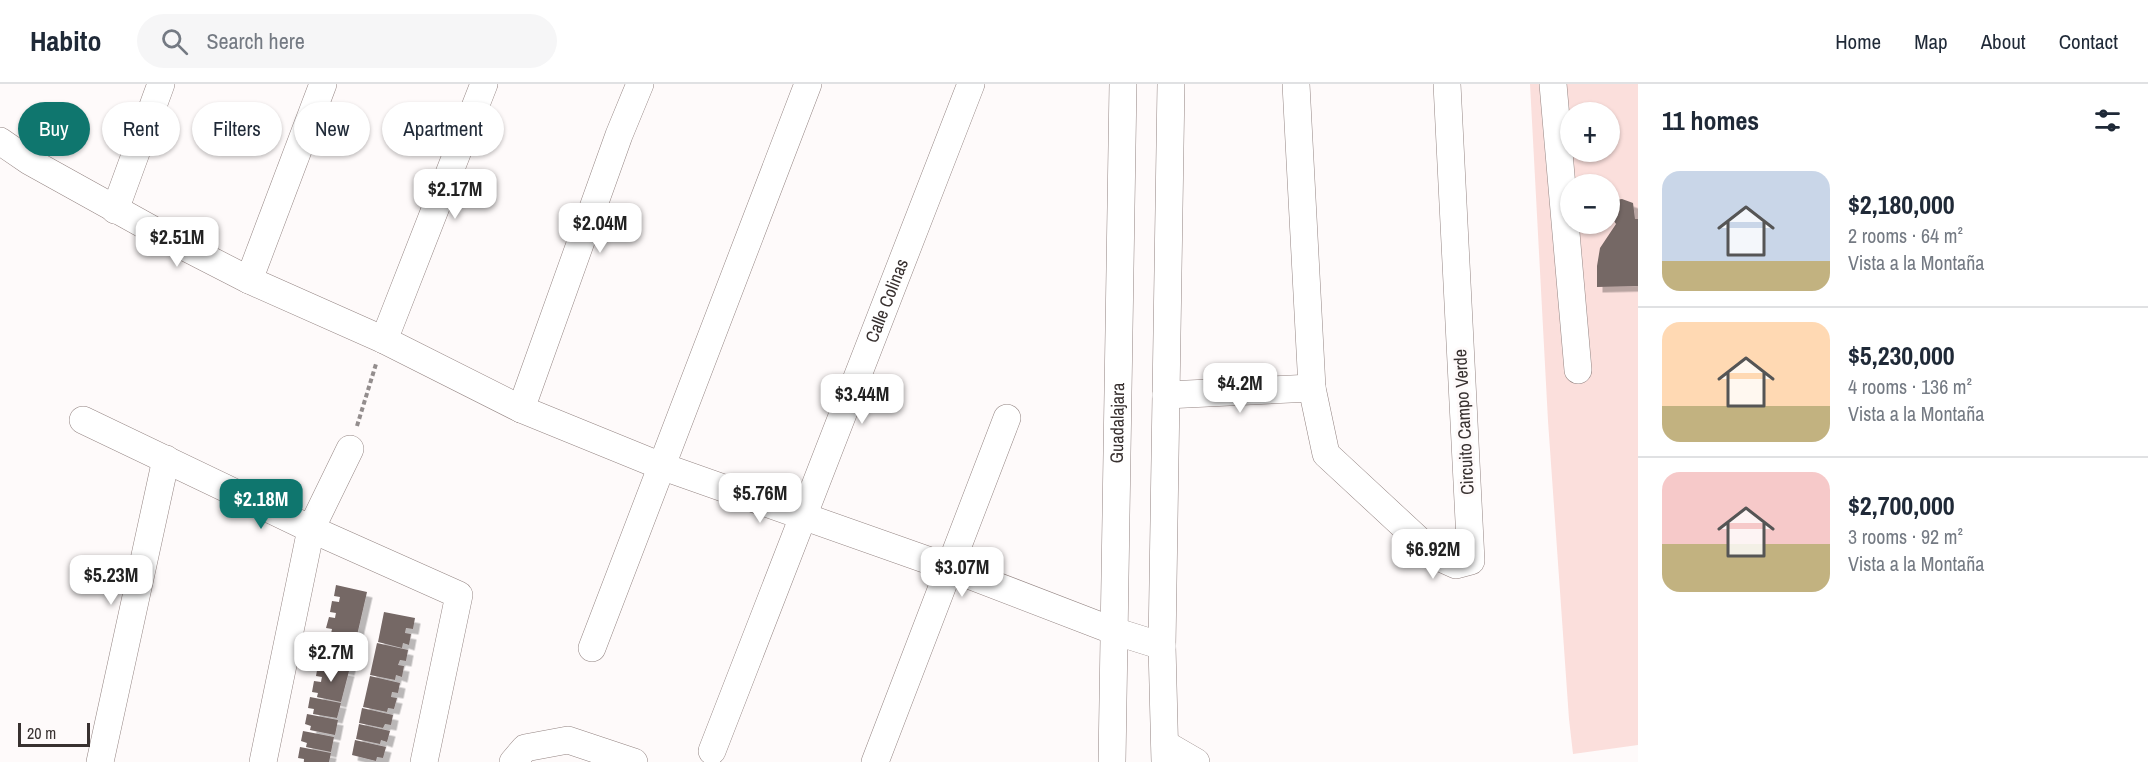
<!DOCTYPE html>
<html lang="en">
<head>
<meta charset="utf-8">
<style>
  :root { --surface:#fff; --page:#f6f6f7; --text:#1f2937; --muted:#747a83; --line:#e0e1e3; --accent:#0f766e }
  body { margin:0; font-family:"Archivo Narrow",sans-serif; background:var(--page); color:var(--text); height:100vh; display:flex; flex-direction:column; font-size:22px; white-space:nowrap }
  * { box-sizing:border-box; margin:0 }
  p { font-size:20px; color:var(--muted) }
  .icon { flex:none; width:33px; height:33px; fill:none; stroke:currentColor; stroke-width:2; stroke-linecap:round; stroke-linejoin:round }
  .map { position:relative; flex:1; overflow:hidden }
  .sheet { display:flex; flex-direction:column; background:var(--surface); width:510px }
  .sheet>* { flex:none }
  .hud { position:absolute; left:18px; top:18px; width:570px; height:54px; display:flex; gap:12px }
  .buttons { position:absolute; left:1560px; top:18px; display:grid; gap:12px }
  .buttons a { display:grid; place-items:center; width:60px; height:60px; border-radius:50%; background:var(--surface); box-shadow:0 2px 4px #0004; font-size:30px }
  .scale { position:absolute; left:18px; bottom:15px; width:72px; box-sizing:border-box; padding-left:6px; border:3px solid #383130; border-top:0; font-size:16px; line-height:21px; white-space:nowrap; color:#383130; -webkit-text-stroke:4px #fefafa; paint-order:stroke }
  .price { position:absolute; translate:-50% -51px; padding:0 14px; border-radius:12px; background:#fff; color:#222; font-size:20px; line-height:39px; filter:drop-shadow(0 2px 3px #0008) }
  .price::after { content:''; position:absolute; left:50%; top:36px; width:18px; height:14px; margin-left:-9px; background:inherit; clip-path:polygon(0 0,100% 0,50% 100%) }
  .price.selected { background:var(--accent); color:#fff }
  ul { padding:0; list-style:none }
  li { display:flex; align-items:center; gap:18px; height:150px; padding:0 24px }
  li+li { border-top:2px solid var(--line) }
  li span { display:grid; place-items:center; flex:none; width:168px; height:120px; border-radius:18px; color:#555 }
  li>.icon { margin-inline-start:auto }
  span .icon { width:72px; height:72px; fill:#fffc; stroke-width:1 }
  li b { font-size:26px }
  h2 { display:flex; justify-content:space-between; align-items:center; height:72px; padding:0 24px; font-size:26px }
  .tag { padding:0 21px; border-radius:27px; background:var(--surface); box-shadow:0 2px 4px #0004; font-size:21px; line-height:54px }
  .tag.selected { background:var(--accent); color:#fff }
  header { display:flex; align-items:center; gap:36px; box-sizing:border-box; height:84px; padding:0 30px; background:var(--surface); border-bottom:2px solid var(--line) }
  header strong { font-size:28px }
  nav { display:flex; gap:33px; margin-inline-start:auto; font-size:21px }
  .search { width:420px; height:54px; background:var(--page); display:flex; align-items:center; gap:15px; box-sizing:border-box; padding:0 21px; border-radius:33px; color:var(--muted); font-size:22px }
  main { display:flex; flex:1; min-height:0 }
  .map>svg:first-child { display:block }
</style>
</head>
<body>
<header>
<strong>Habito</strong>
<div class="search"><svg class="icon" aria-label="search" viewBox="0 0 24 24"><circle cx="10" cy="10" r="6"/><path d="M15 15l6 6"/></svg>Search here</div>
<nav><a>Home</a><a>Map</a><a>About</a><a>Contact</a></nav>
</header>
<main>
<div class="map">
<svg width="1638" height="678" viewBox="0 0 1638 678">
  <defs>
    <filter id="shadow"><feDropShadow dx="5.5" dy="5.5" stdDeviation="0" flood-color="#0004"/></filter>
  </defs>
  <rect width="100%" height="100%" fill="#fefafa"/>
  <path fill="#fbdfdc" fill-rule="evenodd" d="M1530,0H1638V661L1573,670L1569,635L1548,337ZM1570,28H1610V68H1570ZM1570,100H1610V140H1570Z"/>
  <g fill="#756765" filter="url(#shadow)">
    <polygon points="1622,115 1633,119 1635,135 1638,135 1638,202 1597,203 1597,182 1600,164 1616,140 1610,131 1610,122 1615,116"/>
    <polygon points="336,501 367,508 349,586 325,581 326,577 320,575 322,564 328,566 328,561 323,559 325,549 331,550 332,545 326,544 329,533 335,534 336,529 330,528 332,517 339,518 340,513 334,512"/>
    <polygon points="384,528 415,534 413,545 406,544 405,549 411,550 409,561 403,559 402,564 378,558"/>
    <polygon points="377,559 408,566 406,577 400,576 398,581 404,582 402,593 396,591 395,596 370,591"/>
    <polygon points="318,581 349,587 341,618 317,613 318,609 312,608 314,597 321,598 322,593 316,592"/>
    <polygon points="370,592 400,599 398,609 392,608 391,613 397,614 394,625 388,624 387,628 363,623"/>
    <polygon points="310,613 341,619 337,634 313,630 314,625 308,624"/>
    <polygon points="362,624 393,631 391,641 385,640 383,644 359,639"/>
    <polygon points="307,630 338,636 335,651 310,646 311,642 305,640"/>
    <polygon points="359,640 390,647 387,658 381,656 380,660 356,655"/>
    <polygon points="303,647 334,653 331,668 306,663 307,659 301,657"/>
    <polygon points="355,656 386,663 383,674 377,673 376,677 352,671"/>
    <polygon points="300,663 331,669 329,678 304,678 304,675 298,674"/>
  </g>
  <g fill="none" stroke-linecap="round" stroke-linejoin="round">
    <defs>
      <g id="minor">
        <polyline points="1296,0 1312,304 1326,370 1436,472 1456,481 1471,477 1447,0"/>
        <polyline points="1553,0 1578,286"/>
        <polyline points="0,57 29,77 175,158 249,196 384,256 521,325 661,382 950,484 1114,547 1162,562"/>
        <polyline points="115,126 161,0"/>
        <polyline points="249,196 323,0"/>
        <polyline points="384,256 484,0"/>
        <polyline points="1166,311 1312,304"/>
        <polyline points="521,325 619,51 640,0"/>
        <polyline points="83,336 311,445 459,511 424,678"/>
        <polyline points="592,564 808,0"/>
        <polyline points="1165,660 1196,678"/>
        <path id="s1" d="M712,667L971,0"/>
        <polyline points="100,678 166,375"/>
        <polyline points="263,678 311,445 350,365"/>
        <polyline points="513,678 525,664 568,656 634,678"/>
        <polyline points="875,678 1007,334"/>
        <path id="s2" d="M1112,678L1123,0"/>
        <polyline points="1165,678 1162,562 1171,0"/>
      </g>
    </defs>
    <use href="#minor" stroke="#948583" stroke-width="28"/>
    <polyline stroke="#938d8d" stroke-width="4" stroke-dasharray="4.5 3" stroke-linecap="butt" points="357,342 376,280"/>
    <use href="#minor" stroke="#fff" stroke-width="27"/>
  </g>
  <g text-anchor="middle" stroke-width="6" stroke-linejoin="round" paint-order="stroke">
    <g font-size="18" fill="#383130" stroke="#fefafa">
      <text dy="6" stroke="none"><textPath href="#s1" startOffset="483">Calle Colinas</textPath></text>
      <text transform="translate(1464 338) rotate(-93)" y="6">Circuito Campo Verde</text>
      <text dy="6" stroke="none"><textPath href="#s2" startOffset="339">Guadalajara</textPath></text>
    </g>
  </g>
</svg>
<div class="buttons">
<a>+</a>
<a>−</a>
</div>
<div class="scale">20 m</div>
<b class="price" style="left:455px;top:136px">$2.17M</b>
<b class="price" style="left:600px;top:170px">$2.04M</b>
<b class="price" style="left:177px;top:184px">$2.51M</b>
<b class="price" style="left:1240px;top:330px">$4.2M</b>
<b class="price" style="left:862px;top:341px">$3.44M</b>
<b class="price" style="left:760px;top:440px">$5.76M</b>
<b class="price selected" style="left:261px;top:446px">$2.18M</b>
<b class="price" style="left:1433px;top:496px">$6.92M</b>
<b class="price" style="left:962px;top:514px">$3.07M</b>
<b class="price" style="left:111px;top:522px">$5.23M</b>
<b class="price" style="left:331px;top:599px">$2.7M</b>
<div class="hud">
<a class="tag selected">Buy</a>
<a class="tag">Rent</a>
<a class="tag">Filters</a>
<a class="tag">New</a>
<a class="tag">Apartment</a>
</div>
</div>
<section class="sheet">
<h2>11 homes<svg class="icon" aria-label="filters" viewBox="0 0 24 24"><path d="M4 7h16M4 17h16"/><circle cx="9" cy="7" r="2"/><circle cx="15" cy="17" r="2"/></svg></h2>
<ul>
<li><span style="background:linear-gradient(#c9d6e8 75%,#c2b280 0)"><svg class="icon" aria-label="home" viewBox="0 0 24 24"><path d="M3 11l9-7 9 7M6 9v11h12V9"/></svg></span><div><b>$2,180,000</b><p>2 rooms · 64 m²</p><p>Vista a la Montaña</p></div></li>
<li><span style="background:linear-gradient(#ffd9b3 70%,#c2b280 0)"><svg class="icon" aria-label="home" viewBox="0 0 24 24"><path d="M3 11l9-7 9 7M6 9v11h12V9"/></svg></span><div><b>$5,230,000</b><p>4 rooms · 136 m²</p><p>Vista a la Montaña</p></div></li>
<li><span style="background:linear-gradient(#f6c9c9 60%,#c2b280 0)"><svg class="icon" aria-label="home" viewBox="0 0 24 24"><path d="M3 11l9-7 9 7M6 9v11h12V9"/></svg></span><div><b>$2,700,000</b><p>3 rooms · 92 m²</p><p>Vista a la Montaña</p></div></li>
</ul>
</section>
</main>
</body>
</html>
